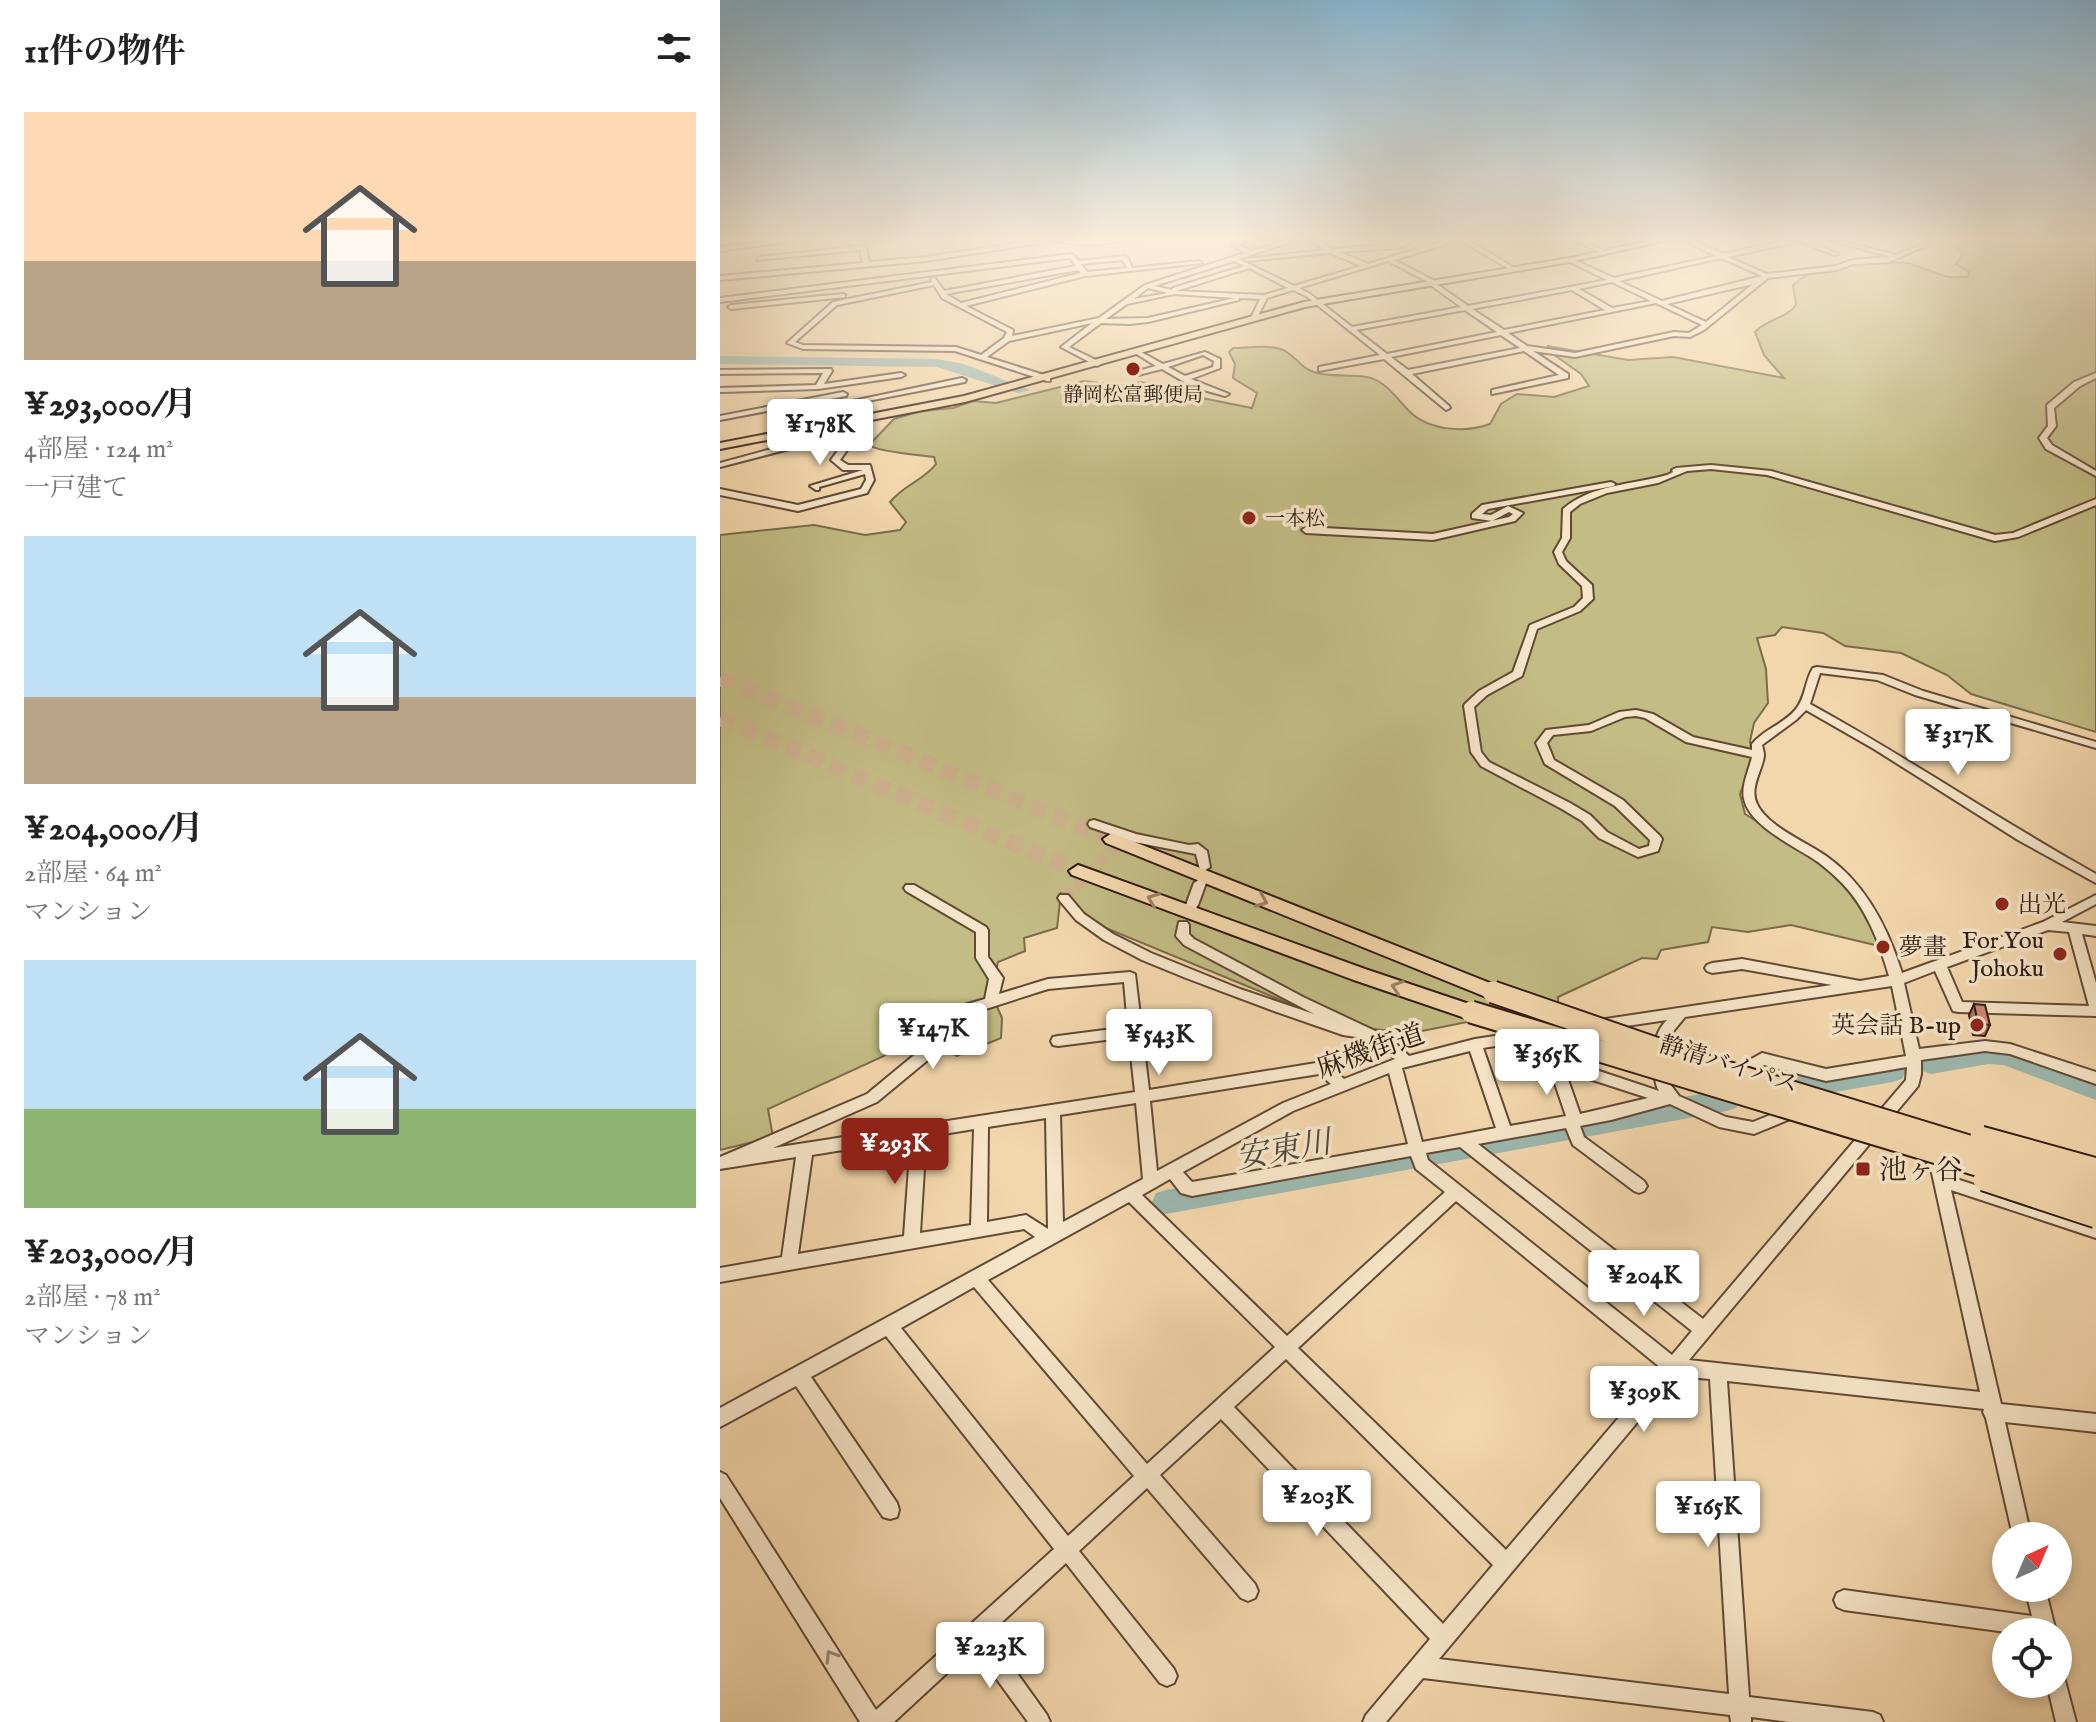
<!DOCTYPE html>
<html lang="ja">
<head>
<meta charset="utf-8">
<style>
  :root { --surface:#fff; --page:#f2f2f2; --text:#222; --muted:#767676; --accent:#8f2418 }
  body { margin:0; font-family:"IM FELL English","Noto Serif JP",serif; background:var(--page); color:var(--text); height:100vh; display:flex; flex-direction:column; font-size:30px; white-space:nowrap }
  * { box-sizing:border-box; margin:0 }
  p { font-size:26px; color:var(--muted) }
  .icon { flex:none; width:44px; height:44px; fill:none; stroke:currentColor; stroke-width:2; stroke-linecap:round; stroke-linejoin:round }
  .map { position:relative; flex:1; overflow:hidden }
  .panel { display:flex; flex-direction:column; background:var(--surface); width:720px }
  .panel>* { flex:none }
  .needle { width:52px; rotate:44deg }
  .buttons { position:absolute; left:1272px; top:1522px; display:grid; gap:16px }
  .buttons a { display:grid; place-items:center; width:80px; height:80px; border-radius:50%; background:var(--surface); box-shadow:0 4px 12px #0003; font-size:40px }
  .price { position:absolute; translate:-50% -68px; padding:0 18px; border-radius:8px; background:#fff; color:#222; font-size:26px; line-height:52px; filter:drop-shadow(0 2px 4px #0008) }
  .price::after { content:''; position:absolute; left:50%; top:48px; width:24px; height:18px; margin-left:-12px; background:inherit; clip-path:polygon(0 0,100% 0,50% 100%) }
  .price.active { background:var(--accent); color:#fff }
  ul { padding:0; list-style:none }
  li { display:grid; align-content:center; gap:16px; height:424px; padding:0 24px }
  li span { display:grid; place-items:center; height:248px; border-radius:0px; color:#555 }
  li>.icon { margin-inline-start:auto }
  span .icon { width:144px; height:144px; fill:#fffc; stroke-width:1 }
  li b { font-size:34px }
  h2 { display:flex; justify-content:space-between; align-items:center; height:96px; padding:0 24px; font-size:34px }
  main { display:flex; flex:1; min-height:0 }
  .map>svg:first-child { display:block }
</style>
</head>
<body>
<main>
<section class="panel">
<h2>11件の物件<svg class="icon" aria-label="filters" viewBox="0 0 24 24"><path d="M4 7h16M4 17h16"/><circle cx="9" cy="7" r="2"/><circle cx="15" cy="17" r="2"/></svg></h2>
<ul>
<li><span style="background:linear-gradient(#ffd9b3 60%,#b9a48a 0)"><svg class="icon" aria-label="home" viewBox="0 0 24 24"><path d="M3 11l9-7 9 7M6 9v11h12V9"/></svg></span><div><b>¥293,000/月</b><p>4部屋 · 124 m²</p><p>一戸建て</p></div></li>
<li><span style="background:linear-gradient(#bfe0f5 65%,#b9a48a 0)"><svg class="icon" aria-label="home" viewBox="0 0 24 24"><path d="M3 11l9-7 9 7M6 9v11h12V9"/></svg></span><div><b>¥204,000/月</b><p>2部屋 · 64 m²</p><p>マンション</p></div></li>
<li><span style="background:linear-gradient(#bfe0f5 60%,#8fb573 0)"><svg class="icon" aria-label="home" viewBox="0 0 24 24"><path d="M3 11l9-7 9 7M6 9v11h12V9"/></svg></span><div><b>¥203,000/月</b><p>2部屋 · 78 m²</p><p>マンション</p></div></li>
</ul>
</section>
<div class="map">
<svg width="1376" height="1722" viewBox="0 0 1376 1722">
  <rect width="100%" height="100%" fill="#f3d7ac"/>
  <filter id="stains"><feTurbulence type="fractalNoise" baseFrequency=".0025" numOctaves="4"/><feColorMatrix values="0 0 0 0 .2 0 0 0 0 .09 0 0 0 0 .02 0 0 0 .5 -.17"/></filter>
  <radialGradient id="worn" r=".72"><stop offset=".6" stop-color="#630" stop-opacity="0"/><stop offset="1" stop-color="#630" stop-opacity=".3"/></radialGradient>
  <path fill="#c3bc84" stroke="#7a6b4a" stroke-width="2" d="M1220,238H1376V732L1251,694L1227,675L1181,653L1125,646L1103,633L1062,627L1055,635L1037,638L1046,669L1048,703L1034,723L1030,741L1033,762L1020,794L1025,814C1056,834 1105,858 1129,885C1145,904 1149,925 1159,946L1071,925L1028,932L992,927L988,942L941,950L937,959L922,958L838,997L839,1041L752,1021L692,1033L624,1026L371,922L350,898L341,893L337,928L304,938L305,951L278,962L271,993L282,1018L281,1038L237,1056L193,1035L164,1056L48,1109L53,1137L0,1150V535L94,525L145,535L180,530L186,522L170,502C184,485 204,480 216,464L214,457C200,455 157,452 149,445L174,419L201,411L233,408L253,401L276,403L364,381L401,386L421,382L442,390L532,408L537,393L513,378L515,364L509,352L513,348C529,348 555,343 568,353C580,361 582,369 597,373C617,378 641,372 658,381C672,389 678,400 689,411C709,431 745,433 770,424L781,404L797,394L834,397L869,386L861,374L826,349L828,346L908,360L953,357L1064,378L1044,355L1035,332C1047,319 1067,318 1076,305L1073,285L1088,274L1144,262L1189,263L1227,277H1248L1249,272L1236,264L1243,254L1234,246L1221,243Z"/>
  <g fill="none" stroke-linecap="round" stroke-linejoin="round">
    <g fill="#9cb8af" fill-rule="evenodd">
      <polygon points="0,356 217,359 244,364 310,390 298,393 217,367 0,364"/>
      <polygon points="1268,1044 1286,1045 1376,1078 1376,1100 1284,1065 1268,1064 1211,1074 1202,1071 1198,1064 1202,1057 1211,1054"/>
      <polygon points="1173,1062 1182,1065 1186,1072 1182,1079 1173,1082 1075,1099 1066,1095 1062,1088 1066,1081 1075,1077"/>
      <polygon points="1007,1089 1016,1092 1020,1100 1016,1108 1007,1111 446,1214 436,1211 432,1202 436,1193 446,1190 743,1138 749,1139 759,1135"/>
    </g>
    <polyline stroke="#ccb18d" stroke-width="11" stroke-dasharray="11 5" stroke-linecap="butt" points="344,898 412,832"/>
    <g stroke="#ccb18d" stroke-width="16" stroke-dasharray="16 8" stroke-linecap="butt">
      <polyline points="0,678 392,839"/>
      <polyline points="0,718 358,871"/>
    </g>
    <defs>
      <g id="minor">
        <polygon points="77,238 91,238 0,251 0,247"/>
        <polygon points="165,238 186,238 132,244 129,242"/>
        <polygon points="330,238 366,241 432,238 366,245 333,241 206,261 0,280 0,276 143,263 140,250 37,260 39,257 143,246 146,248 149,262 206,257"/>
        <path d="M524,238H531L519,245L531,251L574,238H582L519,259L574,286L641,266L610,253L527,261L524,259L605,250L588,238H594L612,249L678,244L691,238H698L679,248L619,252L648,264L734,238H745L796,269L791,270L740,240L674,260L715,281V283L748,306L887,280L848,261L850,258L894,278L996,256L959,238H966L1003,254L1077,238H1087L1085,239L1119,254L1114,255L1079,241L1008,257L1047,274L1116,266L1132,260L1171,257L1103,238H1111L1176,255L1216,238H1223L1169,262L1133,264L1117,270L1048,278L984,330L970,337L954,336L855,357L813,351L848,374V378L772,394V390L839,375L804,351L692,374L729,406L730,408L726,410L664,359L599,371V367L660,355L586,296L573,290L547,298L537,318L534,320L531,318L540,299L519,298V300L428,322L410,324L381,323L349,347L380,362L381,364L377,366L341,347L372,323L289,341L267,357L330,377V381H327L235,351L83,349L67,343L113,302L212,282L211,279L214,277L224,291L356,266L350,258L0,302V298L352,254L359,261L405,256L408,258L412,268L479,261L482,263L365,276L246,306L293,330L292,336L379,318L425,285L525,253L512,245ZM1001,258L1042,276L942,301L899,281ZM403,260L407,268L367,272L361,264ZM514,261L524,266L453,288L452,290L434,286ZM668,261L708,282L709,284L741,307L632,327L590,294L579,288ZM529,268L568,288L544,295L456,291ZM358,270L361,273L241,303L226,294ZM892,282L931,301L892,308L859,289ZM1033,284L986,322L947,304ZM214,285L222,298L287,332L284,338L261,355L236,347L83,345L75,342L117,305ZM428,288L448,293L414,299ZM852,290L885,310L784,330L752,309ZM454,294L515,298L428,318L386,319L407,304ZM936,303L982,325L969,333L954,332L855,353L807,346L788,333ZM745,310L777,332L667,354L636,330ZM781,335L800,348L688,370L671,357Z"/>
        <polygon points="802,238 819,238 816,240"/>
        <polygon points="850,238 857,238 888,253 883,254"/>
        <polygon points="123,294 125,295 125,297 11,309 8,307 11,305"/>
        <path d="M415,351H419L443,364L485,352L500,359V368L471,379L509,394L505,396L473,387L442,369L418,375V371L436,366L415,353ZM483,355L494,361L493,367L465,376L448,367Z"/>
        <polygon points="111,369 112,371 104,384 181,373 185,375 181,377 98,389 0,392 0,388 96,385 103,373 0,374 0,370"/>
        <polygon points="1376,373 1376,378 1360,386 1334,408 1336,426 1327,438 1332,445 1376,471 1376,476 1326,449 1319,438 1328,426 1327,405 1354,382"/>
        <polygon points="242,378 246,380 245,382 127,405 123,403"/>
        <polygon points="123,392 127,394 126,396 0,420 0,416"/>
        <polygon points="134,418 140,418 144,426 120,460 128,465 150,465 154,480 147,493 78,511 0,495 0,489 78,505 141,489 146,480 145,474 99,487 99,490 96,490 90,486 143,470 123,470 111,460 136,426"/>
        <polygon points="86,428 92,428 101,439 100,441 0,467 0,463 92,438 85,430"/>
        <path d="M991,465L1051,471L1275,535L1293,533L1376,499V505L1298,537L1275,541L1047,475L991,469L967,471L938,483L887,493L860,504L850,512V538L842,552L846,561L872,585L873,599L860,611L817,629L802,676L767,695L754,707L761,752L769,762L850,803L870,815L887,832L919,849L929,846L930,840L895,806L825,764L816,743L826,730L869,725L899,712L916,710L933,714L973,737L1032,750V744C1044,729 1064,724 1076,709C1086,697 1085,680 1093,668L1097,667L1163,675L1203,691L1376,742V748L1195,695L1157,680L1100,673L1090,704C1187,757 1279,820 1376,874V883L1298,840L1154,749L1086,710L1076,720L1042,745C1043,749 1044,752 1044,756C1042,771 1029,788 1037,804C1047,826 1086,842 1106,856C1146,884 1168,928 1182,973L1323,922L1376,895V904L1342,922L1376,926V936L1362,934L1376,983V1016L1238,1012L1233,1011L1215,971L1184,983L1199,1049L1265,1041L1290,1044L1376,1072V1084L1290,1054L1265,1051L1201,1060V1074L1198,1086L969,1360L1260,1392L1212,1173L1201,1151L1203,1147L1208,1145L1213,1147L1227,1176L1376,1224V1238L1231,1190L1281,1404L1376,1414V1432L1285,1422L1311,1536H1293L1266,1418L1263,1412L1264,1409L1007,1381L1029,1697L1153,1712L1160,1715L1163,1722H1069L1031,1717V1722H1011L1010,1715L703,1678L666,1722H643L646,1715L710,1639L501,1419L440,1475L535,1584L538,1591L535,1598L528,1601L521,1598L427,1488L359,1551L454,1669L457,1676L454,1683L447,1686L440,1683L346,1563L269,1634L327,1715L330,1722H308L254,1648L174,1722H140L0,1498V1472L6,1475L156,1710L334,1549L166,1336L91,1377L177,1503L179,1510L177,1517L170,1519L163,1517L76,1386L0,1427V1408L315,1237L304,1229L0,1282V1268L62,1257L76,1157L0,1169V1157L147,1094L199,1051L224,1017L237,1007L265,999L269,979L256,958V932L186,891L184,888L186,885H194L266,927L268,930V957L283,978L279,994L328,979L410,972L415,974L429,1090L602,1062L607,1064L624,1079L675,1059L660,1046L643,1038L623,1035L554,1011L466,978L422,960L384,940L356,920L340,901L338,898L340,895H348L364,914L393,934L431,953L520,989L594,1014L464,945L456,936L459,922H467L469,925V934L474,939L585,998L670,1038L689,1056L755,1039L814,1030L819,1031L821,1035L819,1039L814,1040L763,1048L790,1126L846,1116L829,1066L820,1063L818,1059L820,1055L825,1053L939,1091C935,1084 934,1076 937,1069L942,1067L947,1069L950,1084L959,1096L1006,1117L1033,1122L1075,1105L1080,1107L1082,1111L1080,1115L1034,1134L999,1127L950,1104L891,1120L860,1126L864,1137L924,1181L927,1186L924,1191L919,1193L914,1191L853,1145L846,1128L758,1144L983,1319L1186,1080L1187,1067L1106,1081L1044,1065L1024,1076L1019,1074L1017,1070L1019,1066L1042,1053L1106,1069L1186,1056L1172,986L965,1017L951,1034L947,1058L942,1059L937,1058C932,1044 937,1030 947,1020L832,1037L827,1036L825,1032L827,1028L832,1027L1112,985L1022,969L992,973L987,971L985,968L987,965L992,963L1022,959L1140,981L1169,976C1159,942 1147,909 1122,883C1115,876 1107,869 1098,862C1077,847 1030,827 1024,799C1021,786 1029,770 1032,757L966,742L925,718L916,716L905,717L871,731L833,735L827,743L834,760L903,800L940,836L942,839L938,851L918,857L879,838L862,821L842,809L761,766L751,752L744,706L745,704L759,691L793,672L810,625L854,607L863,598L862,586L839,564L834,552L842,538L843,509C872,484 912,485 947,475L953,472L952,470L956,468ZM1328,930L1349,932L1369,1006L1242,1002L1227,967ZM404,982L408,1027L338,1036L333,1037L331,1041L333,1045L338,1046L409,1037L415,1092L53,1148L157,1102L209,1059L234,1025L247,1015L328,989ZM750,1051L776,1128L702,1142L682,1068ZM845,1071L928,1098L860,1114ZM669,1073L688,1144L472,1182L463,1172L573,1111ZM599,1074L611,1084L563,1103L437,1171L430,1101ZM416,1103L423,1179L343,1222L340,1115ZM326,1118L328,1229L306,1215L267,1222L268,1127ZM254,1129L251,1225L200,1233L206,1137ZM191,1139L184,1236L78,1254L92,1155ZM740,1147L972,1331L952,1355L708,1160L706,1153ZM691,1156L696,1169L725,1192L567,1336L422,1195L450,1179L461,1193L472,1196ZM736,1201L941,1368L786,1550L578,1348ZM409,1202L555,1347L427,1464L268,1280ZM254,1287L414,1476L348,1536L181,1328ZM566,1359L773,1565L723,1624L514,1407ZM956,1376L990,1379L1009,1694L719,1659Z"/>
        <polygon points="891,482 895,484 894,486 768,509 762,514 771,515 788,506 803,513 795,521 713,540 586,533 582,530 586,527 713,534 789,517 793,514 789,512 772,521 752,518 752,514 762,505"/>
        <polygon points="374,820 416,834 469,845 478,844 487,851 490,867 484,871 480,870 476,854 414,842 370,827 368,824 370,821"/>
        <polygon points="480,879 486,883 478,905 476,908 468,908 466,905 474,883"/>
        <polygon points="1305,1588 1325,1588 1336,1632 1286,1632 1124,1610 1117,1607 1114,1600 1117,1593 1124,1590 1312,1616"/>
        <polygon points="1338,1674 1344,1677 1356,1722 1336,1722 1327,1684 1338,1684"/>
      </g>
      <polygon id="major" points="943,238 956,238 850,262 585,307 245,402 0,449 0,443 244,396 584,302 850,258"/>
      <g id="highway">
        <polygon points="392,833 780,987 783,992 780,997 766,997 386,843 383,839"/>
        <polygon points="358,865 645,969 758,1007 761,1012 758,1017 751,1020 631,979 352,875 349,871"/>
      </g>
    </defs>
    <use href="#minor" stroke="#614936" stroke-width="4"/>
    <use href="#major" stroke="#301a0f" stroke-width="4"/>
    <use href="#highway" stroke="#301a0f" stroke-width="4"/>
    <use href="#minor" fill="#f7e5c9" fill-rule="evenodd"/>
    <use href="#major" fill="#f3d7ac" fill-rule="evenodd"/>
    <use href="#highway" fill="#f3d7ac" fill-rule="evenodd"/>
    <defs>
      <g id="highway-bridge">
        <polyline points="773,992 990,1067 1376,1185"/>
        <polyline points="751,1012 1376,1201"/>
        <polyline points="1261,1137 1376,1169"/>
        <polyline points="1264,1180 1376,1217"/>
      </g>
    </defs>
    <use href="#highway-bridge" stroke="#301a0f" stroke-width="25" stroke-linecap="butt"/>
    <use href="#highway-bridge" stroke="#f3d7ac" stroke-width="21"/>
  </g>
  <polygon fill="#b27564" stroke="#301a0f" stroke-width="2" points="1254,1004 1270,1025 1265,1036 1253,1035 1249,1015"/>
  <polygon fill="#cf8874" stroke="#301a0f" stroke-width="2" points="1254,1004 1265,1005 1270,1025 1258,1024"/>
  <defs><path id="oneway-chevron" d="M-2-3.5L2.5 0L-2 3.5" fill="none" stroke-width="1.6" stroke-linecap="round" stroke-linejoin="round" transform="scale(2)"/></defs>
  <g stroke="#9b8265">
    <use href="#oneway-chevron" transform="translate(433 899) rotate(-159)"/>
    <use href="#oneway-chevron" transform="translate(542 901) rotate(23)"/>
    <use href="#oneway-chevron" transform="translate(677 987) rotate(-162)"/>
  </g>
  <use stroke="#9d8a75" href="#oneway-chevron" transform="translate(111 1656) rotate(-122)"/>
  <linearGradient id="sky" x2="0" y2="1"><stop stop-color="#89b6d1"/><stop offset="0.5" stop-color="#faedda"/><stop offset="1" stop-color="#faedda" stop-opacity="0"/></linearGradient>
  <rect width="1376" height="479" fill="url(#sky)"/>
  <g fill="#8f2418" stroke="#f7e5c9" stroke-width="3">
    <circle cx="413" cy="369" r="8"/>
    <circle cx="529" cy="518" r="8"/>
    <circle cx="1282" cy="904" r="8"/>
    <circle cx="1163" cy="947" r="8"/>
    <circle cx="1340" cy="954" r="8"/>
    <circle cx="1257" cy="1025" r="8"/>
    <rect x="1135" y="1161" width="16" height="16" rx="4"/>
  </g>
  <g text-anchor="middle" stroke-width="7" stroke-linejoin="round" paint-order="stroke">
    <g font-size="20" fill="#301a0f" stroke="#f7e5c9">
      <text x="413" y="401">静岡松富郵便局</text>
      <text x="545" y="525" text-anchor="start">一本松</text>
    </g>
    <g font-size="24" fill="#301a0f" stroke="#f7e5c9" text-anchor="start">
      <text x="1298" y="912">出光</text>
      <text x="1324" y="948" text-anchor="end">For You<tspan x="1324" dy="28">Johoku</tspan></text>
      <text x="1179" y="955">夢畫</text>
      <text x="1241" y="1033" text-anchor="end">英会話 B-up</text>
    </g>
    <g font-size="24" fill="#301a0f" stroke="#f7e5c9">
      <text transform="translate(1009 1064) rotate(17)" y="8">静清バイパス</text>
    </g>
    <g font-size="28" fill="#301a0f" stroke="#f7e5c9">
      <text transform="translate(650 1050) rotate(-19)" y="10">麻機街道</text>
    </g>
    <g font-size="28" fill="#301a0f" stroke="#f7e5c9" text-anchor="start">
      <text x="1159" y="1179">池ヶ谷</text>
    </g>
    <g font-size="32" font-style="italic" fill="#50493f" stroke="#f7e5c9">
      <text transform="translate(563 1149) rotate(-10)" y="11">安東川</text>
    </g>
  </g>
  <rect width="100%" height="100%" filter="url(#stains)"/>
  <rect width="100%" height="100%" fill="url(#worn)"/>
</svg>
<div class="buttons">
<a><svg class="needle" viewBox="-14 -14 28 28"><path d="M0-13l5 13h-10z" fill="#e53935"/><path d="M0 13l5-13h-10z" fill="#767676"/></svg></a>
<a><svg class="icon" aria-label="locate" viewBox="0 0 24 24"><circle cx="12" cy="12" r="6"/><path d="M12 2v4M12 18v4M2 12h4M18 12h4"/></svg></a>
</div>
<b class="price" style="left:100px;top:467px">¥178K</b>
<b class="price" style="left:1238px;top:777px">¥317K</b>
<b class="price" style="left:213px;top:1071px">¥147K</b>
<b class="price" style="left:439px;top:1077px">¥543K</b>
<b class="price" style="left:827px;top:1097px">¥365K</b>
<b class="price active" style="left:175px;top:1186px">¥293K</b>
<b class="price" style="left:924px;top:1318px">¥204K</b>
<b class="price" style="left:924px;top:1434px">¥309K</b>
<b class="price" style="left:597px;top:1538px">¥203K</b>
<b class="price" style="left:988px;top:1549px">¥165K</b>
<b class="price" style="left:270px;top:1690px">¥223K</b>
</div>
</main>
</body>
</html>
